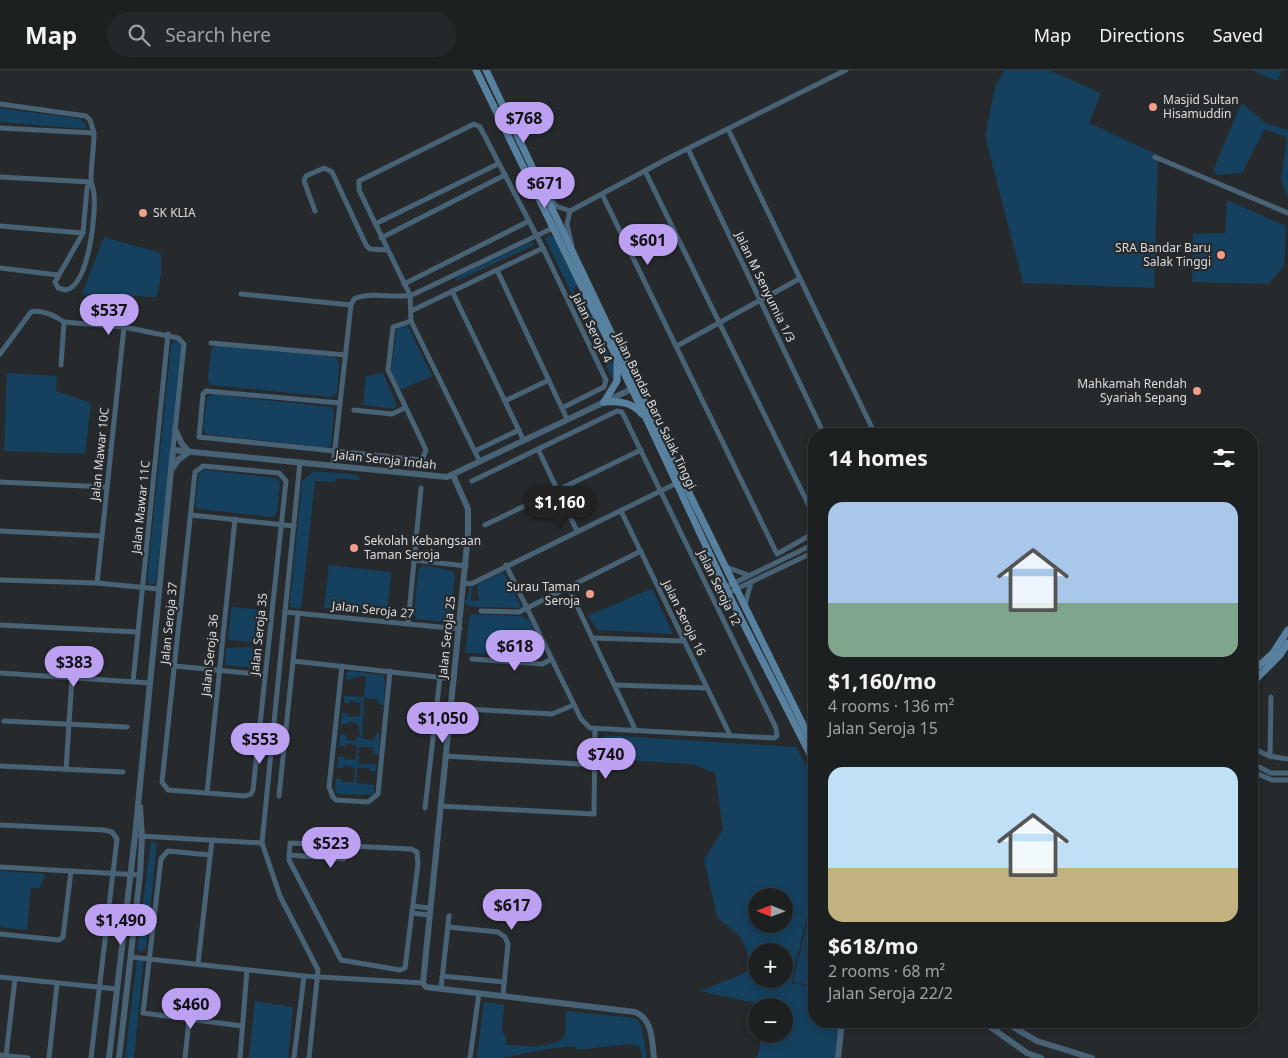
<!DOCTYPE html>
<html lang="en">
<head>
<meta charset="utf-8">
<style>
  :root { --surface:#1d2021; --page:#25282a; --text:#f1f3f6; --muted:#a0a3a5; --line:#3b3e3f; --accent:#bca0f2 }
  body { margin:0; font-family:"Noto Sans",sans-serif; background:var(--page); color:var(--text); height:100vh; display:flex; flex-direction:column; font-size:19px; white-space:nowrap }
  * { box-sizing:border-box; margin:0 }
  p { font-size:16px; color:var(--muted) }
  .icon { flex:none; width:28px; height:28px; fill:none; stroke:currentColor; stroke-width:2; stroke-linecap:round; stroke-linejoin:round }
  .map { position:relative; flex:1; overflow:hidden }
  .drawer { position:absolute; left:808px; top:358px; width:450px; height:600px; display:flex; flex-direction:column; background:var(--surface); border-radius:20px; box-shadow:0 2px 8px #0003,0 0 0 1px var(--line) }
  .drawer>* { flex:none }
  .needle { width:32px; rotate:271deg }
  .controls { position:absolute; left:748px; top:818px; display:grid; gap:10px }
  .controls a { display:grid; place-items:center; width:45px; height:45px; border-radius:50%; background:var(--surface); box-shadow:0 2px 8px #0003,0 0 0 1px var(--line); font-size:25px }
  .price { position:absolute; translate:-50% -42px; padding:0 11px; border-radius:18px; background:var(--accent); color:#111; font-size:16px; line-height:32px; filter:drop-shadow(0 1px 2px #0008) }
  .price::after { content:''; position:absolute; left:50%; top:30px; width:15px; height:11px; margin-left:-8px; background:inherit; clip-path:polygon(0 0,100% 0,50% 100%) }
  .price.current { background:#222; color:#fff }
  ul { padding:0; list-style:none }
  li { display:grid; align-content:center; gap:10px; height:265px; padding:0 20px }
  li span { display:grid; place-items:center; height:155px; border-radius:15px; color:#555 }
  li>.icon { margin-inline-start:auto }
  span .icon { width:90px; height:90px; fill:#fffc; stroke-width:1 }
  li b { font-size:21px }
  h2 { display:flex; justify-content:space-between; align-items:center; height:60px; padding:0 20px; font-size:21px }
  header { display:flex; align-items:center; gap:30px; box-sizing:border-box; height:70px; padding:0 25px; background:var(--surface); border-bottom:1px solid var(--line) }
  header strong { font-size:24px }
  nav { display:flex; gap:28px; margin-inline-start:auto; font-size:18px }
  .search { width:350px; height:45px; background:var(--page); display:flex; align-items:center; gap:12px; box-sizing:border-box; padding:0 18px; border-radius:28px; color:var(--muted); font-size:19px }
  .map>svg:first-child { display:block }
</style>
</head>
<body>
<header>
<strong>Map</strong>
<div class="search"><svg class="icon" aria-label="search" viewBox="0 0 24 24"><circle cx="10" cy="10" r="6"/><path d="M15 15l6 6"/></svg>Search here</div>
<nav><a>Map</a><a>Directions</a><a>Saved</a></nav>
</header>
<div class="map">
<svg width="1288" height="988" viewBox="0 0 1288 988">
  <rect width="100%" height="100%" fill="#272a2c"/>
  <g fill="#15405e" fill-rule="evenodd">
    <polygon points="1004,0 1049,0 1101,23 1089,53 1158,85 1154,218 1023,213 985,66 995,17"/>
    <polygon points="1251,0 1282,0 1278,11"/>
    <polygon points="1243,33 1265,53 1288,60 1288,128 1281,109 1287,68 1265,59 1242,103 1218,105 1213,101 1239,38"/>
    <polygon points="0,38 81,49 86,56 86,59 0,52"/>
    <polygon points="1227,130 1286,156 1284,196 1269,214 1192,212 1193,164 1225,163"/>
    <polygon points="549,166 554,167 578,214 573,220 577,228 584,227 601,261 600,265 614,297 614,312 545,168"/>
    <polygon points="104,167 161,183 161,205 157,227 82,224"/>
    <polygon points="531,172 533,172 534,175 456,211 457,207"/>
    <polygon points="407,254 432,306 400,320 391,299 397,258"/>
    <polygon points="176,270 182,273 181,291 156,513 150,515 147,510 171,275"/>
    <polygon points="216,275 335,287 339,294 337,323 331,327 211,315 208,310 211,279"/>
    <polygon points="7,303 57,306 56,321 91,333 85,384 4,381"/>
    <polygon points="383,303 397,336 393,339 363,335 366,306"/>
    <polygon points="211,324 331,337 334,341 331,375 327,378 206,364 203,360 207,328"/>
    <polygon points="205,400 276,408 280,413 277,443 273,447 199,439 195,435 199,403"/>
    <polygon points="314,401 357,405 360,410 335,408 335,412 315,411 301,539 290,537 290,533 302,411"/>
    <polygon points="329,495 391,502 387,544 324,538"/>
    <polygon points="423,495 453,501 455,504 451,548 447,552 417,549 414,545 418,500"/>
    <polygon points="503,502 522,538 474,537 465,534 470,517 472,518 471,531 479,531 477,515"/>
    <polygon points="652,518 673,564 598,560 588,546"/>
    <polygon points="231,537 266,540 263,573 228,570"/>
    <polygon points="470,544 522,546 529,550 544,582 542,587 465,583"/>
    <polygon points="262,577 260,599 225,595 226,578"/>
    <polygon points="350,601 382,605 385,609 384,635 378,634 378,629 364,628 362,668 373,671 377,663 380,664 379,684 374,684 372,677 359,677 358,694 377,694 376,702 370,701 370,698 357,698 356,713 374,715 374,723 370,725 338,724 335,720 336,708 342,709 342,712 354,712 355,698 344,695 343,698 337,698 338,686 344,687 345,690 356,689 357,676 346,673 346,676 339,676 340,664 346,665 346,670 355,671 356,667 360,667 358,654 348,651 348,654 341,654 342,643 348,644 348,647 360,646 361,633 350,630 350,633 344,633 344,626 364,627 366,606 358,606 357,608 353,607 352,610 346,609 347,602"/>
    <path d="M603,665L796,677L814,709V818L791,913L814,917V951H839L836,988H757L763,964H784V936H756V939L754,933L700,921L747,902L748,884L740,866L717,847L704,790L723,759L715,703L692,694L604,689ZM756,826H784V854H756ZM756,881H784V909H756Z"/>
    <polygon points="151,771 157,774 146,880 140,882 137,879"/>
    <polygon points="0,801 45,804 40,818 31,818 27,860 0,857"/>
    <path d="M814,824V855L811,858C815,867 810,877 813,883L808,887L814,896V916L793,912Z"/>
    <polygon points="137,890 143,891 143,894 134,988 125,988"/>
    <polygon points="255,931 293,937 288,988 249,988"/>
    <path d="M484,932L504,935L502,962L506,967V975C524,976 551,980 565,966L566,941L635,948L641,955L647,988H642L640,977L629,974L578,980L575,976L546,979L503,988H477Z"/>
  </g>
  <g fill="none" stroke-linecap="round" stroke-linejoin="round">
    <g stroke="#486276" stroke-width="5">
      <path d="M0,34L86,46L90,50L94,63C94,78 91,94 91,109C91,114 94,119 94,124C96,144 89,215 66,220L58,218L55,212L83,163L87,118L91,112"/>
      <polyline points="0,58 94,63"/>
      <polyline points="728,59 875,364"/>
      <polyline points="688,79 824,364"/>
      <polyline points="1155,87 1288,143"/>
      <polyline points="645,101 814,446"/>
      <polyline points="0,107 91,112"/>
      <polyline points="602,124 777,484 814,463"/>
      <polyline points="549,126 556,136 570,141"/>
      <polyline points="315,141 304,111 306,106 324,98 332,102 366,175 370,179 387,180"/>
      <polyline points="375,154 498,94"/>
      <polyline points="0,156 83,163"/>
      <polyline points="381,168 505,105"/>
      <polyline points="572,176 567,154 570,141 665,90 846,0"/>
      <polyline points="0,198 58,205"/>
      <polyline points="497,200 567,349"/>
      <polyline points="404,214 529,151"/>
      <polyline points="452,221 524,371"/>
      <polyline points="241,224 351,235"/>
      <polyline points="411,241 543,178"/>
      <polyline points="211,273 345,285"/>
      <polyline points="677,276 799,209"/>
      <path d="M0,284L31,242C42,239 55,246 64,252"/>
      <polyline points="61,295 64,252 124,257 178,268 184,274 173,380"/>
      <polyline points="505,331 549,310"/>
      <polyline points="340,333 206,321 203,324 199,367 422,390 426,380 388,300 393,257 411,251"/>
      <polyline points="354,340 392,344 405,338"/>
      <polyline points="538,379 577,461"/>
      <polyline points="475,381 519,360"/>
      <polyline points="300,392 262,773 280,826 318,900 309,988"/>
      <polyline points="480,392 411,251 410,225 359,120 359,111 474,54 480,57 543,178 606,310 604,317 562,338"/>
      <polygon points="203,396 279,403 286,411 253,720 251,724 245,726 168,720 162,712 195,402"/>
      <path d="M333,396L351,235L354,229C368,221 395,229 412,225L555,157"/>
      <polyline points="472,411 617,341 622,342 776,658 777,666 774,668 590,658 581,649 506,495"/>
      <polyline points="0,412 107,417"/>
      <polyline points="621,441 730,665"/>
      <polyline points="191,445 294,456"/>
      <polyline points="485,455 641,380"/>
      <polyline points="0,461 102,466"/>
      <polyline points="414,490 466,496"/>
      <polyline points="726,497 748,505"/>
      <polyline points="0,510 97,513 159,519"/>
      <polyline points="97,513 124,257"/>
      <polyline points="464,513 471,514 677,413"/>
      <polyline points="568,517 636,661"/>
      <polyline points="726,517 814,474"/>
      <polyline points="728,523 814,482"/>
      <polyline points="745,535 751,512"/>
      <polyline points="481,541 519,542 641,481"/>
      <polyline points="285,542 460,559"/>
      <polyline points="408,554 421,418"/>
      <polyline points="0,555 138,562"/>
      <polyline points="592,568 684,571"/>
      <polyline points="472,589 542,594 552,589"/>
      <polyline points="293,591 454,609"/>
      <polyline points="175,596 265,605"/>
      <polyline points="342,596 329,717 333,727 336,730 368,732 378,724 390,601"/>
      <polyline points="0,603 150,613"/>
      <polyline points="133,612 168,264"/>
      <polyline points="615,615 707,618"/>
      <polyline points="451,638 552,644 574,635"/>
      <polyline points="4,651 127,657"/>
      <path d="M1251,675C1263,686 1273,687 1288,689"/>
      <polyline points="445,686 595,695"/>
      <polyline points="1270,687 1271,627"/>
      <polyline points="1251,693 1271,703 1288,703"/>
      <polyline points="0,696 123,702"/>
      <polyline points="66,700 72,607"/>
      <polyline points="1251,701 1272,710 1288,710"/>
      <polyline points="207,723 235,449"/>
      <polyline points="279,726 298,543"/>
      <polyline points="440,736 594,744 595,658"/>
      <polyline points="425,738 440,607"/>
      <polyline points="0,755 104,760 112,762 117,769 91,988"/>
      <polyline points="140,766 262,773"/>
      <polygon points="290,773 411,779 417,782 418,794 405,898 400,900 341,890 289,790"/>
      <polyline points="210,785 168,781 161,789 143,943 242,956"/>
      <polyline points="289,785 344,789 346,775"/>
      <polyline points="0,797 140,805"/>
      <polyline points="413,836 429,838"/>
      <polyline points="412,843 429,845"/>
      <polyline points="448,857 498,862 505,867 508,874 503,925"/>
      <polyline points="0,864 59,870 63,867 71,801"/>
      <polyline points="131,887 304,906 423,913"/>
      <polyline points="198,894 212,770"/>
      <polyline points="442,906 504,912"/>
      <polyline points="0,907 117,919"/>
      <polyline points="441,918 449,846"/>
      <polyline points="0,985 28,988"/>
      <polyline points="6,986 15,909"/>
      <polyline points="49,988 57,914"/>
      <polyline points="185,988 189,950"/>
      <polyline points="240,988 247,900"/>
      <polyline points="294,988 304,906"/>
      <polyline points="470,988 479,923"/>
    </g>
    <g stroke="#486276" stroke-width="6">
      <polyline points="172,399 178,390 189,382 182,374 175,359"/>
      <path d="M453,405L468,439V465L423,913L426,917L635,942C653,949 652,972 654,988"/>
      <polyline points="982,951 1027,983 1041,988"/>
      <polyline points="1003,951 1037,971 1092,988"/>
      <polyline points="109,988 135,766 173,380 447,407 636,317"/>
      <polyline points="119,988 140,805 142,767 140,737"/>
      <polyline points="838,988 842,951"/>
    </g>
    <g stroke="#5881a0" stroke-width="7">
      <polyline points="476,0 647,350 728,523 814,692"/>
      <polyline points="486,0 637,317 814,677"/>
      <path d="M604,332C619,331 632,332 642,344"/>
      <polyline points="604,332 617,311 617,291"/>
      <polyline points="1251,603 1273,583 1288,560"/>
      <polyline points="1251,614 1280,585 1288,573"/>
    </g>
  </g>
  <g fill="#f49d8b" stroke="#272a2c" stroke-width="2">
    <circle cx="1153" cy="37" r="5"/>
    <circle cx="143" cy="143" r="5"/>
    <circle cx="1221" cy="185" r="5"/>
    <circle cx="1197" cy="321" r="5"/>
    <circle cx="354" cy="478" r="5"/>
    <circle cx="590" cy="524" r="5"/>
  </g>
  <g text-anchor="middle" stroke-width="4.5" stroke-linejoin="round" paint-order="stroke">
    <g font-size="12" fill="#dddee0" stroke="#272a2c" text-anchor="start">
      <text x="1163" y="34">Masjid Sultan<tspan x="1163" dy="14">Hisamuddin</tspan></text>
      <text x="153" y="147">SK KLIA</text>
      <text x="1211" y="182" text-anchor="end">SRA Bandar Baru<tspan x="1211" dy="14">Salak Tinggi</tspan></text>
      <text x="1187" y="318" text-anchor="end">Mahkamah Rendah<tspan x="1187" dy="14">Syariah Sepang</tspan></text>
      <text x="364" y="475">Sekolah Kebangsaan<tspan x="364" dy="14">Taman Seroja</tspan></text>
      <text x="580" y="521" text-anchor="end">Surau Taman<tspan x="580" dy="14">Seroja</tspan></text>
    </g>
    <g font-size="12" fill="#dddee0" stroke="#272a2c">
      <text transform="translate(765 217) rotate(64)" y="4">Jalan M Senyumia 1/3</text>
      <text transform="translate(592 258) rotate(64)" y="4">Jalan Seroja 4</text>
      <text transform="translate(655 341) rotate(64)" y="4">Jalan Bandar Baru Salak Tinggi</text>
      <text transform="translate(100 384) rotate(-84)" y="4">Jalan Mawar 10C</text>
      <text transform="translate(386 390) rotate(6)" y="4">Jalan Seroja Indah</text>
      <text transform="translate(141 437) rotate(-84)" y="4">Jalan Mawar 11C</text>
      <text transform="translate(719 518) rotate(64)" y="4">Jalan Seroja 12</text>
      <text transform="translate(373 540) rotate(6)" y="4">Jalan Seroja 27</text>
      <text transform="translate(684 548) rotate(64)" y="4">Jalan Seroja 16</text>
      <text transform="translate(169 553) rotate(-84)" y="4">Jalan Seroja 37</text>
      <text transform="translate(259 564) rotate(-84)" y="4">Jalan Seroja 35</text>
      <text transform="translate(447 567) rotate(-84)" y="4">Jalan Seroja 25</text>
      <text transform="translate(210 585) rotate(-84)" y="4">Jalan Seroja 36</text>
    </g>
  </g>
</svg>
<div class="controls">
<a><svg class="needle" viewBox="-14 -14 28 28"><path d="M0-13l5 13h-10z" fill="#e53935"/><path d="M0 13l5-13h-10z" fill="#a0a3a5"/></svg></a>
<a>+</a>
<a>−</a>
</div>
<b class="price" style="left:524px;top:74px">$768</b>
<b class="price" style="left:545px;top:139px">$671</b>
<b class="price" style="left:648px;top:196px">$601</b>
<b class="price" style="left:109px;top:266px">$537</b>
<b class="price current" style="left:560px;top:458px">$1,160</b>
<b class="price" style="left:515px;top:602px">$618</b>
<b class="price" style="left:74px;top:618px">$383</b>
<b class="price" style="left:443px;top:674px">$1,050</b>
<b class="price" style="left:260px;top:695px">$553</b>
<b class="price" style="left:606px;top:710px">$740</b>
<b class="price" style="left:331px;top:799px">$523</b>
<b class="price" style="left:512px;top:861px">$617</b>
<b class="price" style="left:121px;top:876px">$1,490</b>
<b class="price" style="left:191px;top:960px">$460</b>
<section class="drawer">
<h2>14 homes<svg class="icon" aria-label="filters" viewBox="0 0 24 24"><path d="M4 7h16M4 17h16"/><circle cx="9" cy="7" r="2"/><circle cx="15" cy="17" r="2"/></svg></h2>
<ul>
<li><span style="background:linear-gradient(#a9c7e8 65%,#7fa58c 0)"><svg class="icon" aria-label="home" viewBox="0 0 24 24"><path d="M3 11l9-7 9 7M6 9v11h12V9"/></svg></span><div><b>$1,160/mo</b><p>4 rooms · 136 m²</p><p>Jalan Seroja 15</p></div></li>
<li><span style="background:linear-gradient(#bfe0f5 65%,#c2b280 0)"><svg class="icon" aria-label="home" viewBox="0 0 24 24"><path d="M3 11l9-7 9 7M6 9v11h12V9"/></svg></span><div><b>$618/mo</b><p>2 rooms · 68 m²</p><p>Jalan Seroja 22/2</p></div></li>
</ul>
</section>
</div>
</body>
</html>
